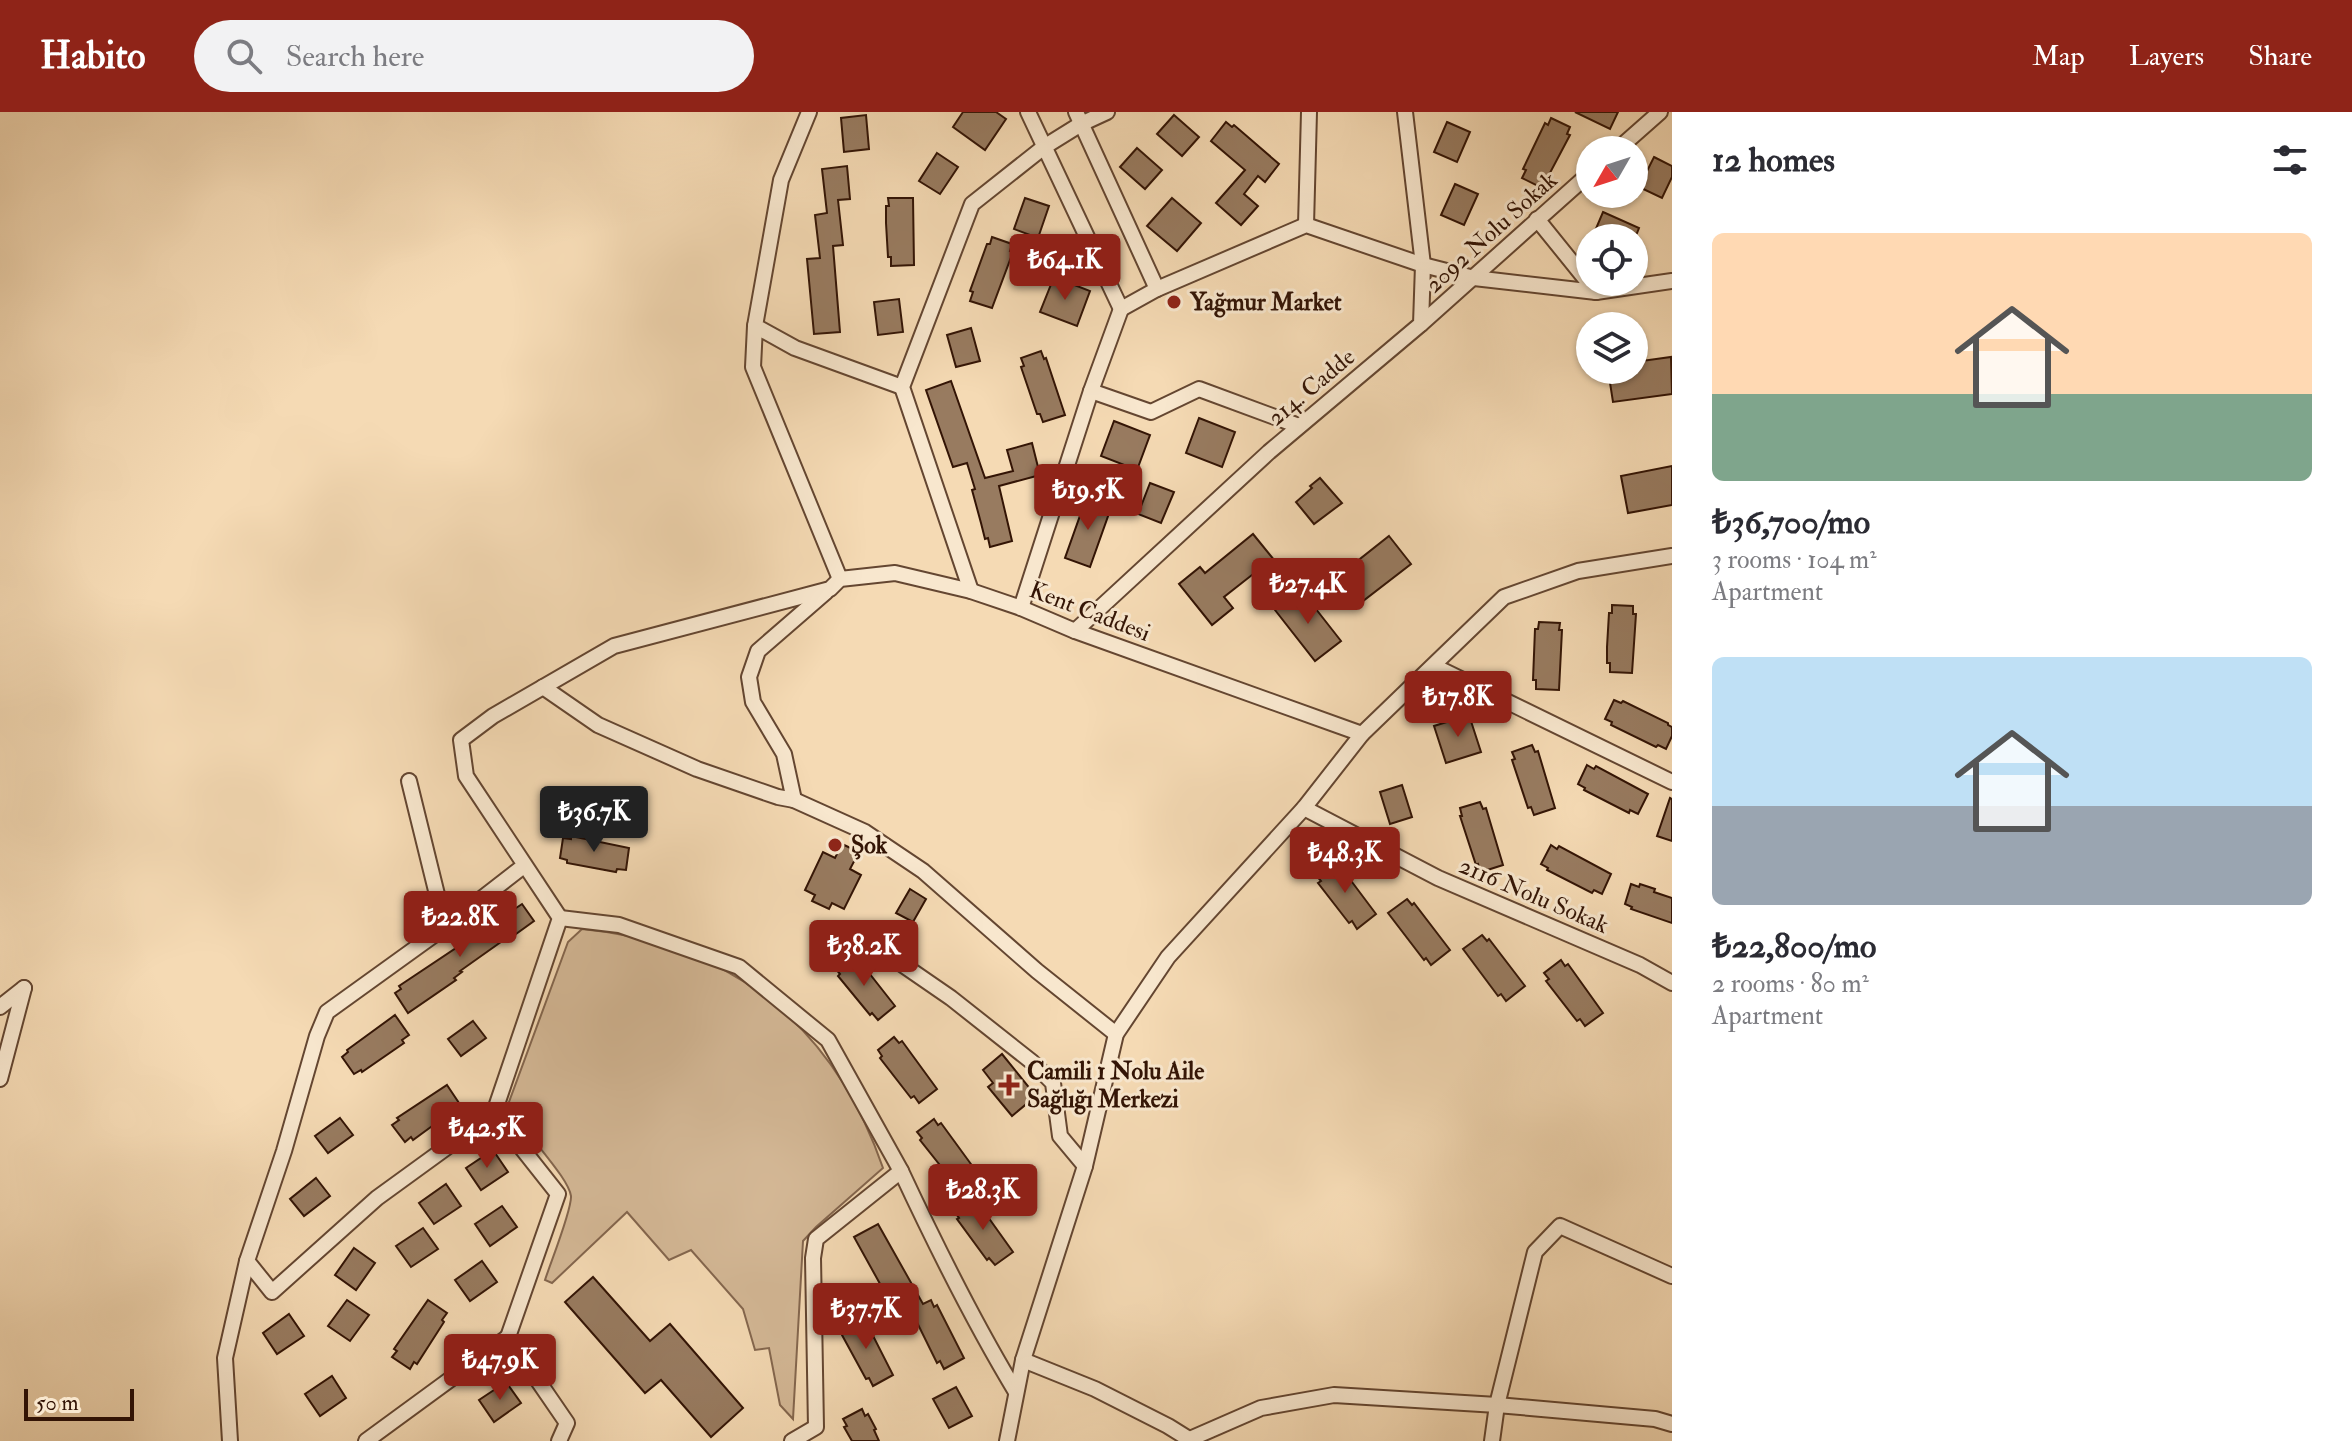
<!DOCTYPE html>
<html lang="en">
<head>
<meta charset="utf-8">
<style>
  :root { --surface:#fff; --page:#f2f2f3; --text:#2b2b33; --muted:#7c7c81; --accent:#8f2418 }
  body { margin:0; font-family:"IM FELL Double Pica",serif; background:var(--page); color:var(--text); height:100vh; display:flex; flex-direction:column; font-size:30px; white-space:nowrap }
  * { box-sizing:border-box; margin:0 }
  p { font-size:26px; color:var(--muted) }
  .icon { flex:none; width:44px; height:44px; fill:none; stroke:currentColor; stroke-width:2; stroke-linecap:round; stroke-linejoin:round }
  .map { position:relative; flex:1; overflow:hidden }
  .sheet { display:flex; flex-direction:column; background:var(--surface); width:680px }
  .sheet>* { flex:none }
  .needle { width:52px; rotate:231deg }
  .buttons { position:absolute; left:1576px; top:24px; display:grid; gap:16px }
  .buttons a { display:grid; place-items:center; width:72px; height:72px; border-radius:50%; background:var(--surface); box-shadow:0 2px 6px #0004; font-size:40px }
  .scale { position:absolute; left:24px; bottom:20px; width:110px; box-sizing:border-box; padding-left:8px; border:4px solid #331405; border-top:0; font-size:22px; line-height:28px; white-space:nowrap; color:#331405; -webkit-text-stroke:6px #f8e7ce; paint-order:stroke }
  .price { position:absolute; translate:-50% -68px; padding:0 18px; border-radius:8px; background:var(--accent); color:#fff; font-size:26px; line-height:52px; filter:drop-shadow(0 2px 4px #0008) }
  .price::after { content:''; position:absolute; left:50%; top:48px; width:24px; height:18px; margin-left:-12px; background:inherit; clip-path:polygon(0 0,100% 0,50% 100%) }
  .price.active { background:#222; color:#fff }
  ul { padding:0; list-style:none }
  li { display:grid; align-content:center; gap:16px; height:424px; padding:0 40px }
  li span { display:grid; place-items:center; height:248px; border-radius:12px; color:#555 }
  li>.icon { margin-inline-start:auto }
  span .icon { width:144px; height:144px; fill:#fffc; stroke-width:1 }
  li b { font-size:34px }
  h2 { display:flex; justify-content:space-between; align-items:center; height:96px; padding:0 40px; font-size:34px }
  header { display:flex; align-items:center; gap:48px; box-sizing:border-box; height:112px; padding:0 40px; background:var(--accent); color:#fff }
  header strong { font-size:38px }
  nav { display:flex; gap:44px; margin-inline-start:auto; font-size:28px }
  .search { width:560px; height:72px; background:var(--page); display:flex; align-items:center; gap:20px; box-sizing:border-box; padding:0 28px; border-radius:44px; color:var(--muted); font-size:30px }
  main { display:flex; flex:1; min-height:0 }
  .map>svg:first-child { display:block }
</style>
</head>
<body>
<header>
<strong>Habito</strong>
<div class="search"><svg class="icon" aria-label="search" viewBox="0 0 24 24"><circle cx="10" cy="10" r="6"/><path d="M15 15l6 6"/></svg>Search here</div>
<nav><a>Map</a><a>Layers</a><a>Share</a></nav>
</header>
<main>
<div class="map">
<svg width="1672" height="1329" viewBox="0 0 1672 1329">
  <rect width="100%" height="100%" fill="#f5dab4"/>
  <filter id="stains"><feTurbulence type="fractalNoise" baseFrequency=".0025" numOctaves="4"/><feColorMatrix values="0 0 0 0 .2 0 0 0 0 .09 0 0 0 0 .02 0 0 0 .5 -.17"/></filter>
  <radialGradient id="worn" r=".72"><stop offset=".6" stop-color="#630" stop-opacity="0"/><stop offset="1" stop-color="#630" stop-opacity=".3"/></radialGradient>
  <path fill="#d4b896" stroke="#84664e" stroke-width="2" d="M582,817C732,831 834,914 883,1056L816,1115L803,1129L793,1307L780,1293L769,1236L755,1238L743,1197L691,1138L669,1148L627,1100L552,1171L545,1168C550,1152 572,1098 571,1084C568,1063 520,1018 509,990L568,830Z"/>
  <g fill="#987b60" stroke="#331405" stroke-width="2">
    <polygon points="963,0 996,0 1006,7 985,38 953,15"/>
    <polygon points="1575,0 1618,0 1610,17"/>
    <polygon points="866,3 869,37 844,40 841,6"/>
    <polygon points="1174,3 1199,25 1182,44 1157,22"/>
    <polygon points="1551,6 1570,15 1567,22 1570,23 1542,76 1522,66 1526,58 1523,57 1545,11 1548,13"/>
    <polygon points="1226,10 1232,15 1234,13 1279,52 1265,70 1258,64 1244,82 1258,94 1241,113 1216,91 1245,58 1211,29"/>
    <polygon points="1447,10 1470,20 1457,50 1434,40"/>
    <polygon points="1137,36 1162,58 1145,77 1120,55"/>
    <polygon points="937,41 958,55 940,82 919,69"/>
    <polygon points="1654,45 1672,54 1672,65 1662,86 1639,75"/>
    <polygon points="847,54 850,87 838,88 843,133 833,134 840,220 814,222 807,147 820,146 815,103 827,101 822,57"/>
    <polygon points="1455,72 1478,82 1464,113 1441,103"/>
    <polygon points="888,86 913,86 914,153 891,154 891,145 888,145 886,111 886,94 889,94"/>
    <polygon points="1025,86 1049,94 1038,126 1014,117"/>
    <polygon points="1172,86 1201,111 1177,139 1147,114"/>
    <polygon points="1603,100 1639,116 1635,126 1592,126"/>
    <polygon points="992,125 1012,132 1010,139 1013,140 992,196 970,189 973,180 970,179 987,132 990,132"/>
    <polygon points="1054,165 1090,179 1077,214 1040,200"/>
    <polygon points="899,187 903,220 878,223 874,190"/>
    <polygon points="971,216 980,249 956,255 947,223"/>
    <polygon points="1041,239 1044,247 1046,246 1065,303 1043,310 1040,302 1037,302 1021,255 1024,254 1021,246"/>
    <polygon points="1671,245 1672,282 1613,290 1608,258 1634,258 1634,250"/>
    <polygon points="951,269 985,366 1013,359 1007,338 1032,331 1040,363 999,374 1012,429 990,435 988,426 985,427 981,411 972,378 975,377 967,351 953,355 926,278"/>
    <polygon points="1199,306 1235,320 1222,355 1186,341"/>
    <polygon points="1114,309 1150,323 1137,358 1101,344"/>
    <polygon points="1672,354 1672,393 1628,401 1621,364"/>
    <polygon points="1320,366 1342,391 1314,412 1296,390 1312,376 1310,374"/>
    <polygon points="1150,371 1174,380 1161,411 1138,402"/>
    <polygon points="1087,384 1112,393 1090,455 1065,446"/>
    <polygon points="1253,422 1279,454 1264,466 1257,459 1224,485 1233,496 1212,513 1179,472 1200,455 1205,461"/>
    <polygon points="1389,424 1411,452 1363,489 1341,462"/>
    <polygon points="1301,478 1341,529 1315,549 1275,498"/>
    <polygon points="1612,493 1633,494 1633,502 1636,502 1632,561 1610,560 1610,551 1607,551 1607,535 1609,501 1612,501"/>
    <polygon points="1539,510 1560,511 1559,518 1562,518 1559,578 1536,577 1536,568 1533,568 1535,517 1538,517"/>
    <polygon points="1614,588 1621,591 1623,589 1668,611 1668,613 1672,615 1672,624 1666,637 1658,633 1656,635 1611,613 1612,610 1605,607"/>
    <polygon points="1469,603 1481,640 1446,651 1434,614"/>
    <polygon points="1532,633 1535,640 1538,639 1555,696 1534,703 1531,695 1528,696 1512,648 1515,647 1512,640"/>
    <polygon points="1587,653 1594,657 1596,654 1648,682 1638,702 1630,698 1629,701 1584,678 1585,676 1578,672"/>
    <polygon points="1402,673 1412,705 1390,712 1380,680"/>
    <polygon points="1670,686 1672,687 1672,729 1657,724"/>
    <polygon points="1480,690 1483,697 1486,696 1503,753 1481,760 1478,752 1476,753 1460,704 1462,704 1460,696"/>
    <polygon points="571,724 629,736 626,758 617,757 616,760 567,751 567,748 560,746 563,726 571,727"/>
    <polygon points="842,732 859,740 850,757 861,763 844,797 832,791 829,797 812,789 815,783 805,778 823,740 835,746"/>
    <polygon points="1551,733 1557,737 1559,734 1611,762 1602,782 1594,778 1592,781 1547,758 1548,756 1541,752"/>
    <polygon points="1333,750 1337,756 1340,754 1376,802 1357,817 1352,809 1349,811 1318,771 1321,769 1316,763"/>
    <polygon points="1631,772 1639,775 1640,772 1655,777 1654,780 1672,786 1672,811 1631,797 1632,795 1625,792"/>
    <polygon points="910,777 926,787 913,810 896,801"/>
    <polygon points="1407,787 1412,793 1414,791 1450,838 1431,853 1426,846 1424,848 1388,801"/>
    <polygon points="522,792 534,809 509,827 508,825 460,859 462,860 454,866 456,868 408,901 395,881 401,877 399,874"/>
    <polygon points="1482,823 1487,829 1489,827 1525,874 1506,889 1501,882 1498,884 1463,837"/>
    <polygon points="851,843 856,849 858,847 895,894 878,908 872,901 870,903 838,864 840,862 835,856"/>
    <polygon points="1561,848 1565,854 1568,852 1603,901 1585,914 1580,907 1577,909 1546,869 1549,867 1544,861"/>
    <polygon points="395,903 409,923 402,928 404,931 362,960 361,958 354,962 342,945 348,940 347,938"/>
    <polygon points="473,909 486,926 461,944 448,927"/>
    <polygon points="894,925 899,931 902,929 937,977 919,991 914,984 911,986 880,946 882,944 878,938"/>
    <polygon points="1002,942 1036,984 1012,1004 988,975 993,971 983,958"/>
    <polygon points="447,973 459,991 452,996 454,999 439,1009 413,1028 411,1025 405,1030 392,1013 399,1008 397,1006"/>
    <polygon points="340,1006 353,1023 328,1041 315,1024"/>
    <polygon points="934,1007 938,1013 941,1011 976,1059 959,1073 953,1066 951,1067 920,1028 922,1026 917,1020"/>
    <polygon points="493,1038 508,1060 481,1078 466,1056"/>
    <polygon points="316,1066 330,1084 304,1104 290,1087"/>
    <polygon points="446,1072 461,1094 434,1112 419,1091"/>
    <polygon points="971,1087 976,1093 978,1091 1013,1140 995,1153 989,1146 987,1148 957,1107 959,1106 954,1099"/>
    <polygon points="502,1094 517,1115 490,1134 475,1112"/>
    <polygon points="878,1112 923,1192 931,1188 934,1195 937,1193 964,1246 944,1257 940,1249 937,1251 902,1180 889,1188 854,1125"/>
    <polygon points="423,1116 438,1137 411,1155 396,1134"/>
    <polygon points="354,1136 375,1151 356,1178 335,1163"/>
    <polygon points="482,1149 497,1170 470,1189 455,1168"/>
    <polygon points="593,1165 650,1229 670,1212 743,1296 711,1325 661,1268 645,1281 565,1190"/>
    <polygon points="347,1188 369,1203 350,1229 328,1214"/>
    <polygon points="428,1188 447,1201 442,1208 444,1210 417,1252 414,1250 410,1257 392,1245 397,1239 394,1237"/>
    <polygon points="289,1202 304,1224 277,1242 263,1221"/>
    <polygon points="859,1204 863,1211 866,1210 893,1263 873,1274 869,1266 866,1267 842,1223 845,1221 841,1215"/>
    <polygon points="332,1264 346,1286 320,1304 305,1282"/>
    <polygon points="506,1270 521,1291 494,1310 479,1288"/>
    <polygon points="956,1275 972,1304 949,1316 933,1287"/>
    <polygon points="862,1297 865,1304 868,1302 876,1317 874,1318 879,1329 852,1329 844,1315 847,1314 843,1307"/>
  </g>
  <g fill="none" stroke-linecap="round" stroke-linejoin="round">
    <defs>
      <g id="minor">
        <polyline points="809,0 781,68 755,214 795,236 902,275"/>
        <polyline points="1028,0 1121,197 1157,177 1306,113 1423,153 1474,166 1596,180 1672,169"/>
        <polyline points="1076,0 1157,177"/>
        <polyline points="1617,38 1660,0"/>
        <polyline points="1537,107 1596,180"/>
        <polyline points="1306,113 1309,0"/>
        <polyline points="1421,212 1590,61"/>
        <polyline points="755,214 753,255 840,467"/>
        <polyline points="1091,279 1151,300 1199,277 1299,314"/>
        <polyline points="971,479 902,275 972,92 1044,35 1081,12 1107,0"/>
        <polyline points="1021,496 1091,279 1121,197"/>
        <polyline points="1075,519 1269,340 1421,212 1423,153 1405,0"/>
        <polyline points="1434,554 1672,670"/>
        <polyline points="543,575 598,613 697,657 778,685 794,688 784,642 753,590 749,565 758,539 826,480"/>
        <polyline points="409,669 445,815"/>
        <polyline points="794,688 865,720 923,759 1037,859 1116,922"/>
        <polyline points="1304,696 1438,766 1640,853 1672,871"/>
        <polyline points="525,753 445,815 327,900 317,924 284,1039 247,1149 272,1180 377,1086 494,1001 560,806 466,664 461,628 493,604 614,534 830,477 840,467 895,461 971,479 1021,496 1075,519 1362,622 1504,485 1578,459 1672,444"/>
        <polyline points="560,806 619,813 739,855 828,928 901,1059"/>
        <polyline points="861,824 951,886 1032,950 1053,971 1060,1024 1085,1054"/>
        <polyline points="0,895 24,876"/>
        <polyline points="0,967 24,876"/>
        <polyline points="494,1001 558,1082 508,1225 567,1311 559,1329"/>
        <polyline points="1023,1248 1095,1277 1168,1314 1192,1329"/>
        <polyline points="1190,1327 1261,1296 1334,1283 1497,1293 1655,1307 1672,1312"/>
        <polyline points="230,1329 225,1246 247,1149"/>
        <polyline points="366,1329 508,1225"/>
        <path d="M792,1329L816,1315L813,1146L816,1127L901,1059C936,1134 973,1209 1016,1280"/>
        <polyline points="1007,1329 1023,1248 1085,1054 1116,922 1168,845 1304,696 1362,622"/>
        <polyline points="1492,1329 1497,1293 1535,1140 1560,1114 1672,1164"/>
      </g>
    </defs>
    <use href="#minor" stroke="#644631" stroke-width="18"/>
    <use href="#minor" stroke="#f8e7ce" stroke-width="14"/>
  </g>
  <g fill="#8f2418" stroke="#f8e7ce" stroke-width="3">
    <circle cx="1174" cy="190" r="8"/>
    <circle cx="835" cy="733" r="8"/>
    <path d="M1005 961h8v8h8v8h-8v8h-8v-8h-8v-8h8z"/>
  </g>
  <g text-anchor="middle" stroke-width="6" stroke-linejoin="round" paint-order="stroke">
    <g font-size="24" fill="#331405" stroke="#f8e7ce">
      <text transform="translate(1491 120) rotate(-42)" y="8">2092 Nolu Sokak</text>
      <text transform="translate(1311 275) rotate(-40)" y="8">214. Cadde</text>
      <text transform="translate(1090 499) rotate(21)" y="8">Kent Caddesi</text>
      <text transform="translate(1534 783) rotate(23)" y="8">2116 Nolu Sokak</text>
    </g>
    <g font-size="24" font-weight="bold" fill="#331405" stroke="#f8e7ce" text-anchor="start">
      <text x="1190" y="198">Yağmur Market</text>
      <text x="851" y="741">Şok</text>
      <text x="1027" y="967">Camili 1 Nolu Aile<tspan x="1027" dy="28">Sağlığı Merkezi</tspan></text>
    </g>
  </g>
  <rect width="100%" height="100%" filter="url(#stains)"/>
  <rect width="100%" height="100%" fill="url(#worn)"/>
</svg>
<div class="buttons">
<a><svg class="needle" viewBox="-14 -14 28 28"><path d="M0-13l5 13h-10z" fill="#e53935"/><path d="M0 13l5-13h-10z" fill="#7c7c81"/></svg></a>
<a><svg class="icon" aria-label="locate" viewBox="0 0 24 24"><circle cx="12" cy="12" r="6"/><path d="M12 2v4M12 18v4M2 12h4M18 12h4"/></svg></a>
<a><svg class="icon" aria-label="layers" viewBox="0 0 24 24"><path d="M12 4l9 5-9 5-9-5zM3 14l9 5 9-5"/></svg></a>
</div>
<div class="scale">50 m</div>
<b class="price" style="left:1065px;top:190px">₺64.1K</b>
<b class="price" style="left:1088px;top:420px">₺19.5K</b>
<b class="price" style="left:1308px;top:514px">₺27.4K</b>
<b class="price" style="left:1458px;top:627px">₺17.8K</b>
<b class="price active" style="left:594px;top:742px">₺36.7K</b>
<b class="price" style="left:1345px;top:783px">₺48.3K</b>
<b class="price" style="left:460px;top:847px">₺22.8K</b>
<b class="price" style="left:864px;top:876px">₺38.2K</b>
<b class="price" style="left:487px;top:1058px">₺42.5K</b>
<b class="price" style="left:983px;top:1120px">₺28.3K</b>
<b class="price" style="left:866px;top:1239px">₺37.7K</b>
<b class="price" style="left:500px;top:1290px">₺47.9K</b>
</div>
<section class="sheet">
<h2>12 homes<svg class="icon" aria-label="filters" viewBox="0 0 24 24"><path d="M4 7h16M4 17h16"/><circle cx="9" cy="7" r="2"/><circle cx="15" cy="17" r="2"/></svg></h2>
<ul>
<li><span style="background:linear-gradient(#ffd9b3 65%,#7fa58c 0)"><svg class="icon" aria-label="home" viewBox="0 0 24 24"><path d="M3 11l9-7 9 7M6 9v11h12V9"/></svg></span><div><b>₺36,700/mo</b><p>3 rooms · 104 m²</p><p>Apartment</p></div></li>
<li><span style="background:linear-gradient(#bfe0f5 60%,#9aa5b1 0)"><svg class="icon" aria-label="home" viewBox="0 0 24 24"><path d="M3 11l9-7 9 7M6 9v11h12V9"/></svg></span><div><b>₺22,800/mo</b><p>2 rooms · 80 m²</p><p>Apartment</p></div></li>
</ul>
</section>
</main>
</body>
</html>
